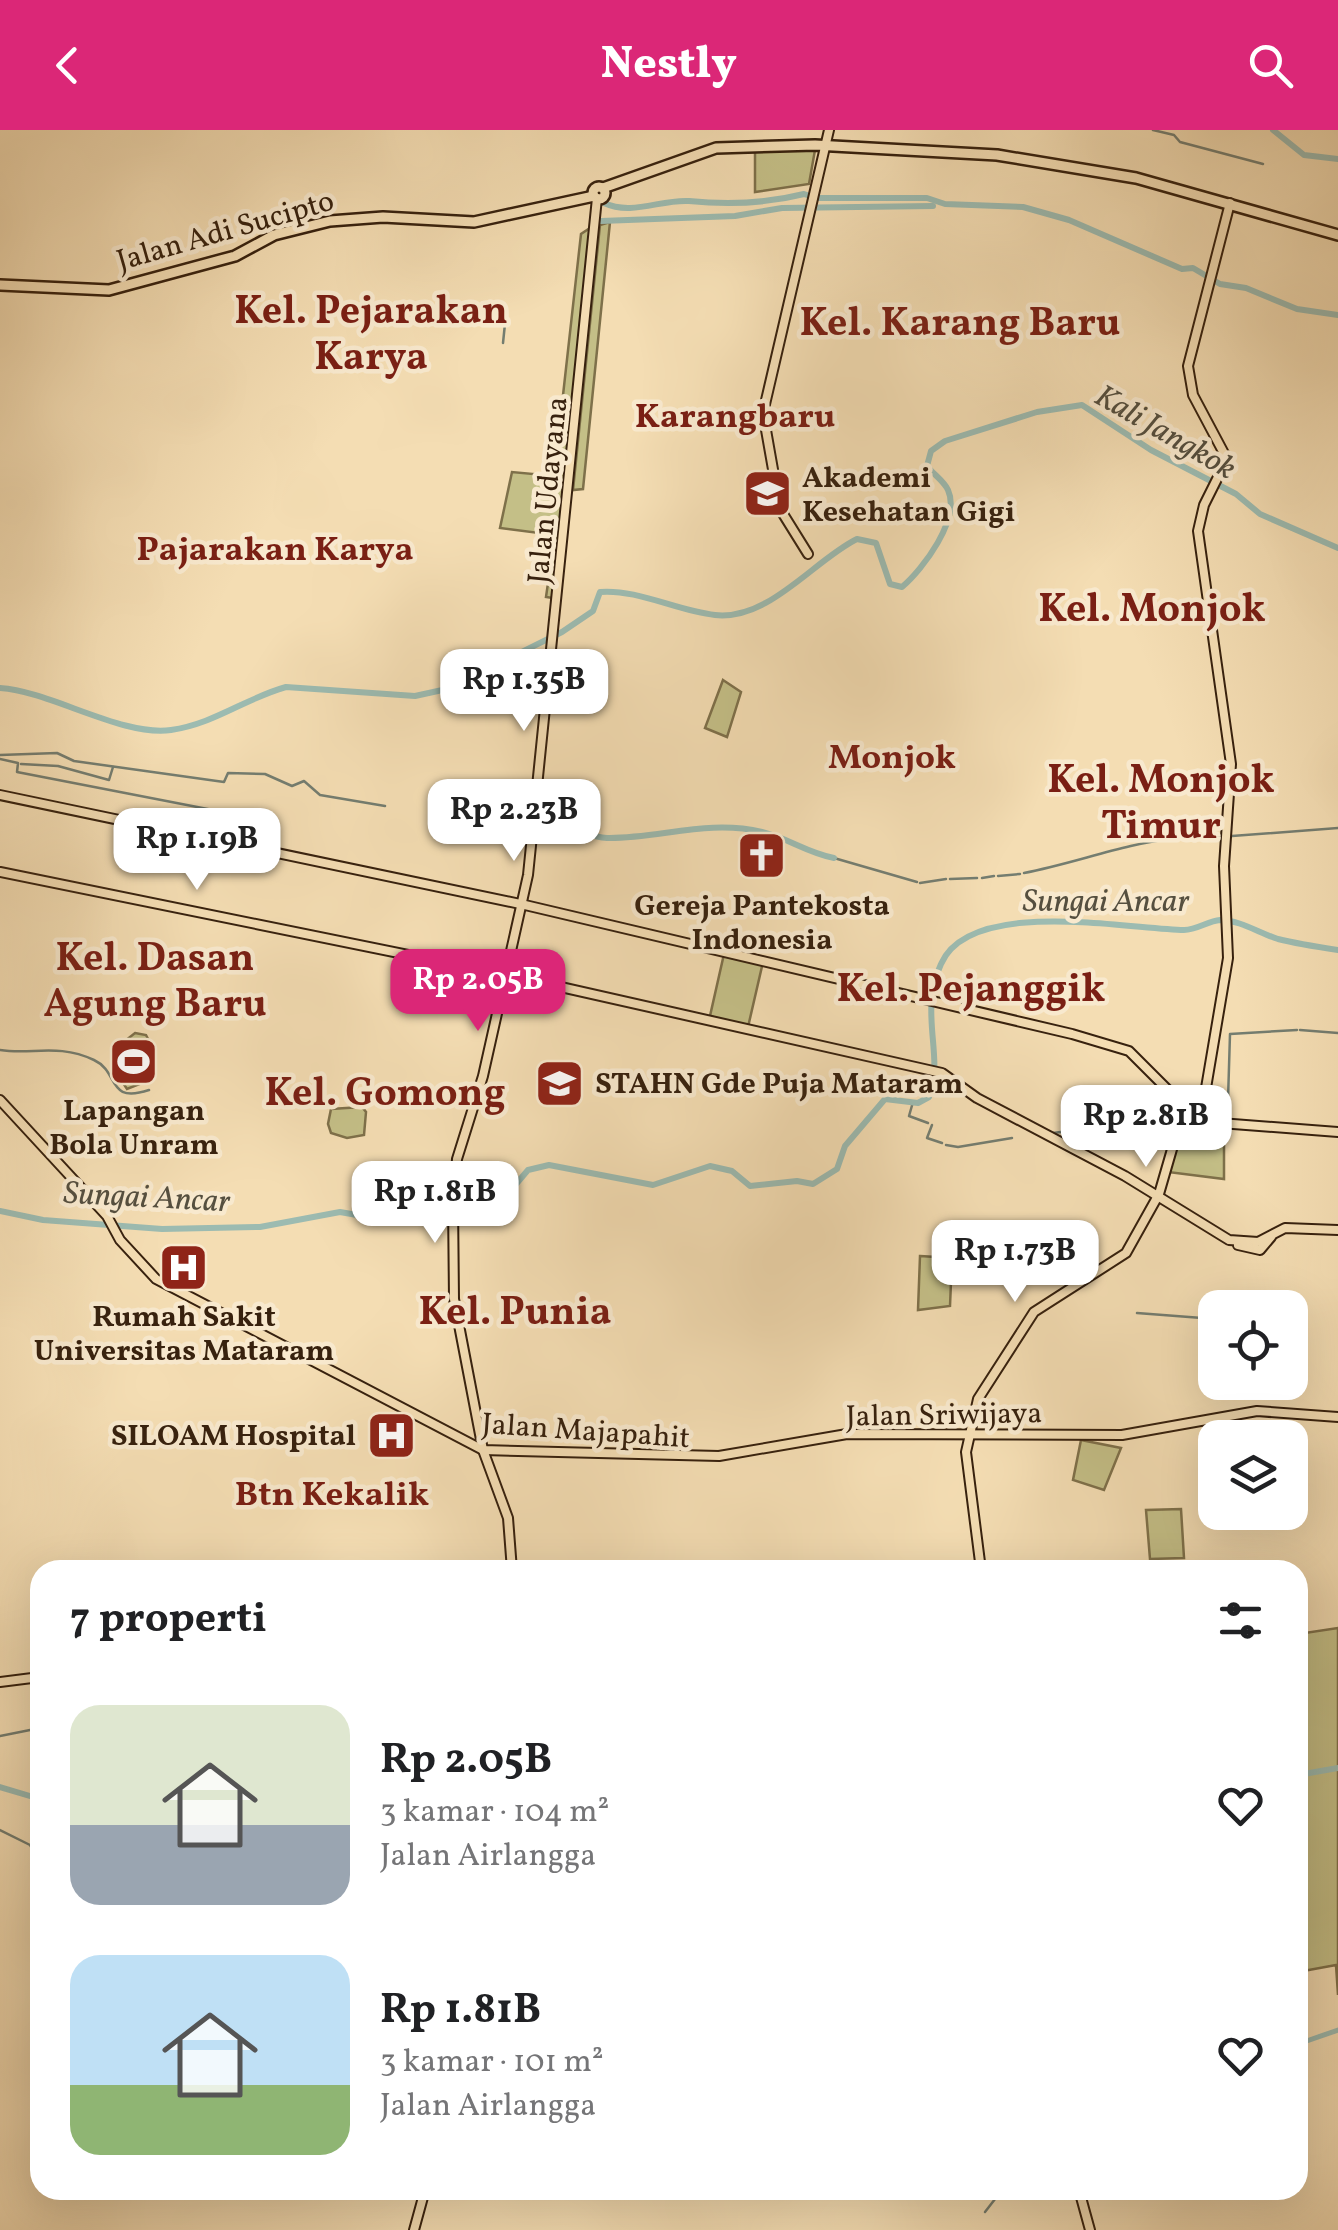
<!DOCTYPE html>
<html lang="id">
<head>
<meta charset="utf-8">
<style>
  :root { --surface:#fff; --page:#f2f2f2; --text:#202124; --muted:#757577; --accent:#db2777 }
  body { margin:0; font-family:Vollkorn,serif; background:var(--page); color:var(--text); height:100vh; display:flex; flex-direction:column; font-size:38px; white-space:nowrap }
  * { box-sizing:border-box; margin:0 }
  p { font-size:32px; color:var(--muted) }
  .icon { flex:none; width:55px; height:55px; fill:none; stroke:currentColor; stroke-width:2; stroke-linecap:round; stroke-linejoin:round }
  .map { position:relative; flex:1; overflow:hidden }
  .panel { position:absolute; left:30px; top:1430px; width:1278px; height:640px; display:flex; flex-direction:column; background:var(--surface); border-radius:30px; box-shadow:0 10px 40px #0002 }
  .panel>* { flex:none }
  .controls { position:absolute; left:1198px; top:1160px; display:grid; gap:20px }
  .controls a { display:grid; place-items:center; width:110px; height:110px; border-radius:20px; background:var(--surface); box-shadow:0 10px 40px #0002; font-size:50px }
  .price { position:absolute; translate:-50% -85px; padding:0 22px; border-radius:20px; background:#fff; color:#222; font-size:32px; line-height:65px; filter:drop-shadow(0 2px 5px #0008) }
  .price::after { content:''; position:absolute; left:50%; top:60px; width:30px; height:22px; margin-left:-15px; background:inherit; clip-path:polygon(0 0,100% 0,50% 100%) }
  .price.on { background:var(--accent); color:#fff }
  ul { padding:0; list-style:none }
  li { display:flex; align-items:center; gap:30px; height:250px; padding:0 40px }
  li span { display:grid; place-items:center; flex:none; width:280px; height:200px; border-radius:30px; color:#555 }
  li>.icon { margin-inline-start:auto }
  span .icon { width:120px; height:120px; fill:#fffc; stroke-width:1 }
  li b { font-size:42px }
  h2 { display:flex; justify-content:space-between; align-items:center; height:120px; padding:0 40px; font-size:42px }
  header { display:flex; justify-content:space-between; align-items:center; height:130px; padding:0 40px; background:var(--accent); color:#fff; font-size:45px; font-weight:800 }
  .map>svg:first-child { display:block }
</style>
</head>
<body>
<header><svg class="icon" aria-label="back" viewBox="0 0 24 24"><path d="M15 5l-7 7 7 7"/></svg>Nestly<svg class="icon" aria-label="search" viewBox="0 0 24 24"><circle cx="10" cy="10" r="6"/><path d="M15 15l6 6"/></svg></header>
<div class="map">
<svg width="1338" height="2100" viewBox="0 0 1338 2100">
  <rect width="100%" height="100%" fill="#f4ddb3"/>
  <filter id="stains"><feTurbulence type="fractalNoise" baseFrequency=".002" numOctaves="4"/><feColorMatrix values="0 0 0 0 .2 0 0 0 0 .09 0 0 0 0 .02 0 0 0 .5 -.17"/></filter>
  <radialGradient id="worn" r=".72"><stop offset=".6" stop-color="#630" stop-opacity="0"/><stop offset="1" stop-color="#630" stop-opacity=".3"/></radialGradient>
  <g fill="#c4bf87" stroke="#7e704a" stroke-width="2.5">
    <polygon points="787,18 815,20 809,54 755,62 755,21"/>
    <polygon points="610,92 583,359 573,360 600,95"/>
    <polygon points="593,96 553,468 546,467 555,405 500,398 512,342 554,346 581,104"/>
    <polygon points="723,550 741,562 727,607 705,598"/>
    <polygon points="724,824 763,832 748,897 710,886"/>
    <polygon points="135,903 146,905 152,917 142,953 127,959 117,944 125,911"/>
    <polygon points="362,977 366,982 364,1005 347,1008 331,1003 328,994 331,979"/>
    <polygon points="1182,999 1224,1005 1224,1049 1168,1042"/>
    <polygon points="920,1126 952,1128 950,1176 918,1180"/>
    <polygon points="1081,1310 1121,1318 1104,1360 1073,1350"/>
    <polygon points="1181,1379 1184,1428 1150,1429 1146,1380"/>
    <polygon points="1338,1498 1338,1865 1336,1835 1298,1842 1298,1504"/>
  </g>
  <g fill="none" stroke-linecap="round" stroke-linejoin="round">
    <g stroke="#747d70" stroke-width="2.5">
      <polyline points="1153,0 1174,5 1180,12 1263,34"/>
      <polyline points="503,213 506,184"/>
      <polyline points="0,625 57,623 74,631 224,652 228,643 265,644 292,656 304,651 320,665 385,676"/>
      <polyline points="0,629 18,633 17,642 223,682"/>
      <polyline points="21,634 58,636 109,650 113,637"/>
      <polyline points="1232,706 1338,698"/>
      <polyline points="1180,708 1224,707"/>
      <polyline points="834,728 917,752"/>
      <path d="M1024,743C1076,733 1123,714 1176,708"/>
      <polyline points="998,746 1020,744"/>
      <polyline points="982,748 994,746"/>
      <polyline points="950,749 977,748"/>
      <polyline points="920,753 946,749"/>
      <polyline points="1300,900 1338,903"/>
      <path d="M0,920C32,925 58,913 94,930C120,942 106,974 149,960"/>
      <polyline points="913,972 909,986 928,993"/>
      <polyline points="932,995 927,1008 942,1013"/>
      <polyline points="1111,996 1162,995"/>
      <polyline points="1183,998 1227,1003 1230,904 1297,900"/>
      <polyline points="1053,1003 1100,997"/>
      <polyline points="946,1015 958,1017 1012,1008"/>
      <polyline points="1137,1183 1215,1189"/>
      <polyline points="0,1606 40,1598"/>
      <polyline points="0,1700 30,1715 40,1731"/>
      <polyline points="33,1875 40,1873"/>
      <polyline points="985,2082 1002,2060"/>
    </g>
    <polyline stroke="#9cbbb1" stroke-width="5" points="1298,1914 1338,1900"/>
    <g stroke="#9cbbb1" stroke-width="6">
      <polyline points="1273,0 1304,25 1338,29"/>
      <path d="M604,73C632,86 661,69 689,71C727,75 768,73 804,64L816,68H927L945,74L1023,77L1069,90L1182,139L1193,138L1220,154L1246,158L1297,179L1338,185"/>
      <polyline points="601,91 735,86 782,78 933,76"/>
      <path d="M0,558C50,561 122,607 171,600C214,594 246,568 286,557L415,566L447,559L562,502L593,481L600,462C638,459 677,481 715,485C769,491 814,430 857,409L876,413L890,454L902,457C923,439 961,389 948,360C944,351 933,344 927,336L931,321L945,311L1037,282L1082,275L1151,320L1236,364L1260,384L1338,418"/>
      <path d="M540,695C566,693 586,707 607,708C659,709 707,689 762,702C788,708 807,723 834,728"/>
      <path d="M0,1081L43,1090L162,1099L260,1097L340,1082L374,1088L434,1064L463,1070L511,1060L528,1040L549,1035L653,1055L710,1036L732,1041L750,1056L797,1051L813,1054L837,1039L845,1016L885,969L918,973L929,967C945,926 918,884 941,834C970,767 1127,799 1184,800C1197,800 1208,791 1220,790C1240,790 1259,803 1278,809C1298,814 1318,817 1338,820"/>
      <polyline points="1298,1645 1338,1638"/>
      <polyline points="0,1657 40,1669"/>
    </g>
    <defs>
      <g id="major">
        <polyline points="808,424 780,379 763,283 829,0"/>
        <polyline points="0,665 525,775 1072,904 1129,921 1187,979 1207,992 1338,1002"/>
        <polyline points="0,742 512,846 942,943 977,968 1125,1046 1229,1110 1258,1112 1285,1098 1338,1100"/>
        <polyline points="0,970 107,1086 120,1110 156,1149 483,1320 719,1326 847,1304 1122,1305 1257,1281 1338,1287"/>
        <polyline points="1174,1000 1178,980 1187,979"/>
        <polyline points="1238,1115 1260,1120 1271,1107"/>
        <polyline points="512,1440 508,1388 483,1320 454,1169 453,1073 457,1029 483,946 528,745 597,68"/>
        <polyline points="981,1440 966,1322 978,1269 1034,1182 1126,1123 1159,1064 1179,995 1199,979 1206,958 1228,828 1224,736 1231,634 1198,401 1204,375 1227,329 1193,265 1188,236 1230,73"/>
        <polyline points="0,1552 40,1547"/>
        <polyline points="1079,2060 1090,2100"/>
        <polyline points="414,2100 425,2060"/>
      </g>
      <g id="highway">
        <circle cx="599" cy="63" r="6"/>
        <polyline points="603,58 716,18 815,15 997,25 1136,48 1338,105"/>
        <polyline points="0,155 109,160 235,126 274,105 330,91 383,87 474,92 594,66"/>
      </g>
    </defs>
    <use href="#major" stroke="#37210e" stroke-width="12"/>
    <use href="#highway" stroke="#37210e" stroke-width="14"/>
    <use href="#major" stroke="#f4ddb3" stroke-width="8"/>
    <use href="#highway" stroke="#f4ddb3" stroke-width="9"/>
  </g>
  <defs>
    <symbol id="university-square" viewBox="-11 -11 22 22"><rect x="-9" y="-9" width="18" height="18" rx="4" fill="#8f2418" stroke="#f8e9ce"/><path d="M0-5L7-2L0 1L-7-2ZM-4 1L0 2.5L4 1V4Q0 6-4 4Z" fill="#fff"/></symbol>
    <symbol id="church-square" viewBox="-11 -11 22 22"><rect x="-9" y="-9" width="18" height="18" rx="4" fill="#8f2418" stroke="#f8e9ce"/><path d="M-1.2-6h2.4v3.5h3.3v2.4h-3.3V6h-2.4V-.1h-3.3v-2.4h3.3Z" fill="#fff"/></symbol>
    <symbol id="stadium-square" viewBox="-11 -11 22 22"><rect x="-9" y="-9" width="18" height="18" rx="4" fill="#8f2418" stroke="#f8e9ce"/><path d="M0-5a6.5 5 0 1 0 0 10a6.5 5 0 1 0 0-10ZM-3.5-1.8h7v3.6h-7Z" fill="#fff"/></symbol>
    <symbol id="hospital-square" viewBox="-11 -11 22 22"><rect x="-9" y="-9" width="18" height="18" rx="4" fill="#8f2418" stroke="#f8e9ce"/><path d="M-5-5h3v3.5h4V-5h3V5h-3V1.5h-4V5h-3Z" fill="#fff"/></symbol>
  </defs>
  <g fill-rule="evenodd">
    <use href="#university-square" x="740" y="336" width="55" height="55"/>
    <use href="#church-square" x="734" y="698" width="55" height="55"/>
    <use href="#stadium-square" x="106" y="904" width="55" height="55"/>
    <use href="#university-square" x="532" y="926" width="55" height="55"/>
    <use href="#hospital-square" x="156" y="1110" width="55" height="55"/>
    <use href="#hospital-square" x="364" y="1278" width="55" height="55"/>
  </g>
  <g text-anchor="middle" stroke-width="9" stroke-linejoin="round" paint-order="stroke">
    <g font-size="30" fill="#37210e" stroke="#f8e9ce">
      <text transform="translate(225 100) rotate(-16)" y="10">Jalan Adi Sucipto</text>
      <text transform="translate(547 360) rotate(-84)" y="10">Jalan Udayana</text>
      <text transform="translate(944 1284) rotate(-1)" y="10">Jalan Sriwijaya</text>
      <text transform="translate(586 1300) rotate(4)" y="10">Jalan Majapahit</text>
    </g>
    <g font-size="30" font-weight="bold" fill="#37210e" stroke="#f8e9ce">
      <text x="802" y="357" text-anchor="start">Akademi<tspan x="802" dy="34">Kesehatan Gigi</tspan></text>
      <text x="762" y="785">Gereja Pantekosta<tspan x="762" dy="34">Indonesia</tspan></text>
      <text x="595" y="963" text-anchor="start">STAHN Gde Puja Mataram</text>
      <text x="134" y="990">Lapangan<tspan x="134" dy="34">Bola Unram</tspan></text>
      <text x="184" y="1196">Rumah Sakit<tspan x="184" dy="34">Universitas Mataram</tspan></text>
      <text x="356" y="1315" text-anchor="end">SILOAM Hospital</text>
    </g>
    <g font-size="32" font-style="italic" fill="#554f3f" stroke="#f8e9ce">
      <text transform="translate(1166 301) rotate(30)" y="11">Kali Jangkok</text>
      <text x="1106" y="781">Sungai Ancar</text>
      <text transform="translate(147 1066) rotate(3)" y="11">Sungai Ancar</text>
    </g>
    <g font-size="35" font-weight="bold" fill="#7a1f14" stroke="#f8e9ce">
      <text x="735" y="297">Karangbaru</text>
      <text x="275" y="430">Pajarakan Karya</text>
      <text x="892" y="638">Monjok</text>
      <text x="332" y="1375">Btn Kekalik</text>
    </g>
    <g font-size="40" font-weight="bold" fill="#7a1f14" stroke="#f8e9ce">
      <text x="371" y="193">Kel. Pejarakan<tspan x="371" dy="46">Karya</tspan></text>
      <text x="960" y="205">Kel. Karang Baru</text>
      <text x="1152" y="491">Kel. Monjok</text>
      <text x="1161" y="662">Kel. Monjok<tspan x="1161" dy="46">Timur</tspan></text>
      <text x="155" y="840">Kel. Dasan<tspan x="155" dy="46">Agung Baru</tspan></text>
      <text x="971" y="871">Kel. Pejanggik</text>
      <text x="385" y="975">Kel. Gomong</text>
      <text x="515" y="1194">Kel. Punia</text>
    </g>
  </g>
  <rect width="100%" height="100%" filter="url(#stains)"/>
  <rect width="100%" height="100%" fill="url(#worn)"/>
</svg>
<div class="controls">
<a><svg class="icon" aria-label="locate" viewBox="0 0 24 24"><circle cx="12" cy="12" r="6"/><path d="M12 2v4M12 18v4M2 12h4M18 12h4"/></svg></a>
<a><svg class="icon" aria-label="layers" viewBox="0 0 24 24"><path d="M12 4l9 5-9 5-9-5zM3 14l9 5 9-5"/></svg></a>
</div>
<b class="price" style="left:524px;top:604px">Rp 1.35B</b>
<b class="price" style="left:514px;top:734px">Rp 2.23B</b>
<b class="price" style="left:197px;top:763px">Rp 1.19B</b>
<b class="price on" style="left:478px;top:904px">Rp 2.05B</b>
<b class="price" style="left:1146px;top:1040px">Rp 2.81B</b>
<b class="price" style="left:435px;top:1116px">Rp 1.81B</b>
<b class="price" style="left:1015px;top:1175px">Rp 1.73B</b>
<section class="panel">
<h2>7 properti<svg class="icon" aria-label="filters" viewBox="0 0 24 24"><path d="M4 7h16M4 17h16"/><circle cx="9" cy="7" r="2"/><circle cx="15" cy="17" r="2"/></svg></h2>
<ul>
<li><span style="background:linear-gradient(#dfe7d0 60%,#9aa5b1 0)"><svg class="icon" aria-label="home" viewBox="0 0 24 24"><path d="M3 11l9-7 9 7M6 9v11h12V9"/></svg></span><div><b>Rp 2.05B</b><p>3 kamar · 104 m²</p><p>Jalan Airlangga</p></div><svg class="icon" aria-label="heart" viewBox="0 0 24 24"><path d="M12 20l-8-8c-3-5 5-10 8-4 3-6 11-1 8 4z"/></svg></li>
<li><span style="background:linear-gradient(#bfe0f5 65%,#8fb573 0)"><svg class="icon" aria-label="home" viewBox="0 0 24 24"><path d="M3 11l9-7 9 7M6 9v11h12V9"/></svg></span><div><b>Rp 1.81B</b><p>3 kamar · 101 m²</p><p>Jalan Airlangga</p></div><svg class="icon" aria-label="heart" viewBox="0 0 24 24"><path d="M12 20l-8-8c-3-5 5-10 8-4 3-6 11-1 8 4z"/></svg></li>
</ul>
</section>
</div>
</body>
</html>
